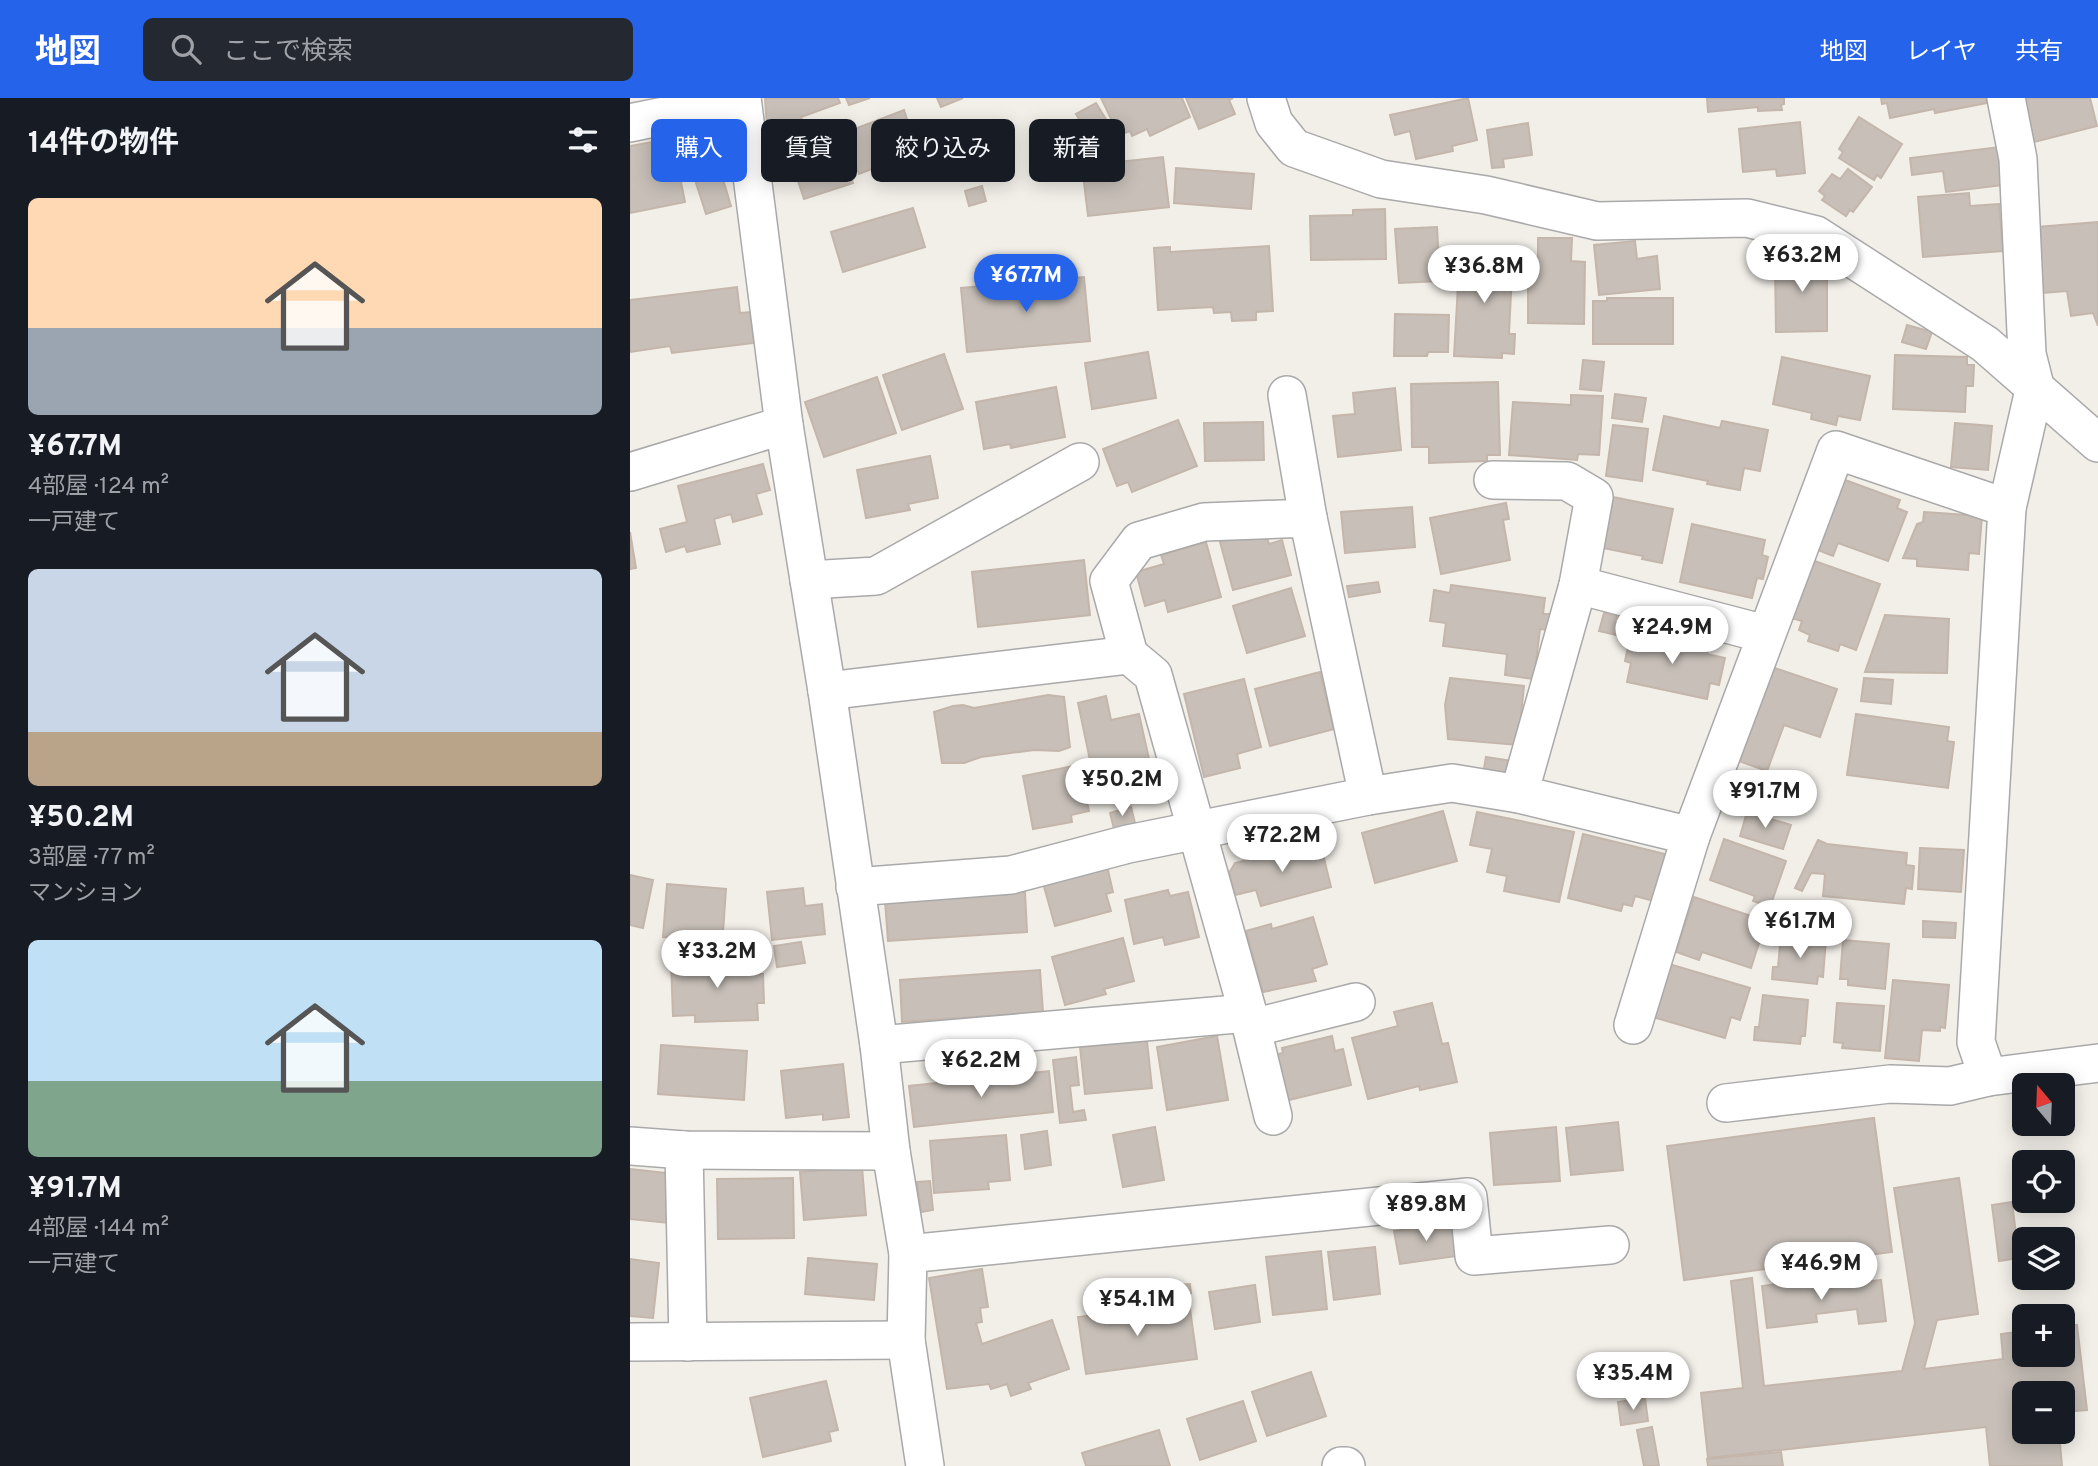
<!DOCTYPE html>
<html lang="ja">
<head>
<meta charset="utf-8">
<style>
  :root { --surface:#171b24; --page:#242831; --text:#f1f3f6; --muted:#9ea1a6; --accent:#2563eb }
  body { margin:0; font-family:Overpass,"Noto Sans JP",sans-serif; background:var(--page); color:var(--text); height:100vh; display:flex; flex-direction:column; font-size:26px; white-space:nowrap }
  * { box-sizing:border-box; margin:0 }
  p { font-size:23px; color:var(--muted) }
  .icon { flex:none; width:38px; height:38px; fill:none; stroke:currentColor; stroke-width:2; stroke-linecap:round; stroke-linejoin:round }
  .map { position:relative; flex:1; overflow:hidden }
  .panel { display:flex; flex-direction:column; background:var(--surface); width:630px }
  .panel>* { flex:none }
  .top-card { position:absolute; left:21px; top:21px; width:665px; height:63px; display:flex; gap:14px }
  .needle { width:46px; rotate:341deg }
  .tools { position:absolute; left:1382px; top:975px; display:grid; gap:14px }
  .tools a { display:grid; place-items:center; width:63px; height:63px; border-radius:10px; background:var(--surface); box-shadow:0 4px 18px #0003; font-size:35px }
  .price { position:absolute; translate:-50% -60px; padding:0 16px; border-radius:24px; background:#fff; color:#222; font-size:23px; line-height:46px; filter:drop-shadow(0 2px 4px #0008) }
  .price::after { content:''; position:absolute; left:50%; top:42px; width:21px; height:16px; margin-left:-10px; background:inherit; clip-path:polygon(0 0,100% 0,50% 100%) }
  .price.current { background:var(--accent); color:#fff }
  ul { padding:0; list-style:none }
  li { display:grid; align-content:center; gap:14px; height:371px; padding:0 28px }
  li span { display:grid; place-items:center; height:217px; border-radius:10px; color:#555 }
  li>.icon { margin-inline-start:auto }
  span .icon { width:126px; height:126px; fill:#fffc; stroke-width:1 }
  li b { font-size:30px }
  h2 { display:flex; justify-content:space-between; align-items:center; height:84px; padding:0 28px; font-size:30px }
  .chip { padding:0 24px; border-radius:10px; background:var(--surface); box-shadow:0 4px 18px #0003; font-size:24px; line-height:63px }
  .chip.current { background:var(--accent); color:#fff }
  header { display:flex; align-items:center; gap:42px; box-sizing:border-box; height:98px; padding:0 35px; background:var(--accent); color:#fff }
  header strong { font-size:33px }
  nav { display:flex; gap:38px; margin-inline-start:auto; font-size:24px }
  .search { width:490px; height:63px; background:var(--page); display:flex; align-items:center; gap:18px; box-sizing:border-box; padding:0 24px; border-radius:10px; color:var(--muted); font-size:26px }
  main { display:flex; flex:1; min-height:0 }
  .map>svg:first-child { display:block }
</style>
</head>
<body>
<header>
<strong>地図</strong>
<div class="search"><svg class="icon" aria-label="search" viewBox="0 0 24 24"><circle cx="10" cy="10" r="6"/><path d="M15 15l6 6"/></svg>ここで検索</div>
<nav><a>地図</a><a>レイヤ</a><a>共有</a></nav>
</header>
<main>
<section class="panel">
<h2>14件の物件<svg class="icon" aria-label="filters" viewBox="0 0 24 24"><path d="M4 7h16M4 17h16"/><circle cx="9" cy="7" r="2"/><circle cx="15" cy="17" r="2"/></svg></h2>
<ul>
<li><span style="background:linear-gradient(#ffd9b3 60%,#9aa5b1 0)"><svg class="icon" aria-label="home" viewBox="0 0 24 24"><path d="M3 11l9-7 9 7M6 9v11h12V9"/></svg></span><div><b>¥67.7M</b><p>4部屋 · 124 m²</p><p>一戸建て</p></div></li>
<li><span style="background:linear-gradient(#c9d6e8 75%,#b9a48a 0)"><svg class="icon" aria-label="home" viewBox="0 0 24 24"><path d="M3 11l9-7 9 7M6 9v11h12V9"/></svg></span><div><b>¥50.2M</b><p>3部屋 · 77 m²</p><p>マンション</p></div></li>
<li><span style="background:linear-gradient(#bfe0f5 65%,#7fa58c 0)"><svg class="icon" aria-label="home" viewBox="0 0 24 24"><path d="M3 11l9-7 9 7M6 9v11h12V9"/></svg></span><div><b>¥91.7M</b><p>4部屋 · 144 m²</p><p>一戸建て</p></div></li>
</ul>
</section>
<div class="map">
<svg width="1468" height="1368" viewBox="0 0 1468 1368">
  <rect width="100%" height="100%" fill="#f2efe9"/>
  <g fill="#c7bfb8" stroke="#c4b6ab" stroke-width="2">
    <polygon points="135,0 208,0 210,5 171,19 175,30 138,43"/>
    <polygon points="216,0 240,0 219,7"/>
    <polygon points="307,0 333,0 311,9"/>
    <polygon points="471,0 552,0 560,19 520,38 517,31 502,38 500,33 495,35 490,24 484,27"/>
    <polygon points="556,0 603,0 599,2 605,16 569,31"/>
    <polygon points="838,0 847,42 822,48 823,53 786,61 780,33 765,37 760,17"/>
    <polygon points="1077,0 1154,0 1154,6 1151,7 1152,12 1128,13 1128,9 1078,14"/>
    <polygon points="1251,0 1356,0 1357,5 1305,15 1304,11 1260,20 1257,5 1252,6"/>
    <polygon points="1394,0 1460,0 1467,28 1404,44"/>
    <polygon points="466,5 477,23 457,35 446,16"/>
    <polygon points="274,12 280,30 284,28 293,51 229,76 214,35"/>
    <polygon points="1229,19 1272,46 1251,80 1247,77 1244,82 1209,60 1213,54 1209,51"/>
    <polygon points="86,24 97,58 87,61 101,108 76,116 50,35"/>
    <polygon points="1170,24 1175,75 1147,78 1146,71 1113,74 1109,31"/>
    <polygon points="898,25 902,57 873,61 874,69 862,70 857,32"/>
    <polygon points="207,39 223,85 174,101 159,56"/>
    <polygon points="34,42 38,60 46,59 55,104 0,115 0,48"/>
    <polygon points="1369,49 1374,87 1316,94 1313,73 1282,77 1280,60"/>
    <polygon points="533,59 539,109 458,118 452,68"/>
    <polygon points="546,70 624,76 621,111 544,105"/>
    <polygon points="1218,71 1242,89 1223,114 1220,112 1216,118 1192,102 1195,98 1189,93 1202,76 1210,81"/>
    <polygon points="352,88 356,103 339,108 335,93"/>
    <polygon points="1339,95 1340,108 1369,106 1373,153 1293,159 1288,99"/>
    <polygon points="283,110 295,149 213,174 201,134"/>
    <polygon points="755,111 756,161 681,162 680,118 723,117 723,112"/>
    <polygon points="1468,124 1468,228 1463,215 1441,218 1437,193 1413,195 1407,129"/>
    <polygon points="807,129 810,183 769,185 765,131"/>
    <polygon points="908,140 942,140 941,163 955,164 954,226 898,225 898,159 908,160"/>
    <polygon points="1005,143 1007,161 1027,158 1030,191 969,197 964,147"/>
    <polygon points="639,148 643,213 626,214 626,222 602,223 601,214 584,215 583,209 528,212 524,150 540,149 540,154"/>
    <polygon points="830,152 883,154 879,236 885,236 884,256 872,255 872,260 824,258"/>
    <polygon points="1197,156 1197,233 1146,234 1145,167 1158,167 1158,157"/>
    <polygon points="454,179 460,243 337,254 331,190"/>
    <polygon points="107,189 110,215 120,214 124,245 42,255 40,248 0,254 0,202"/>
    <polygon points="977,200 1043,200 1043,246 963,246 963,203 977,203"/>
    <polygon points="765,216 819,217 818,254 798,254 797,258 764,258"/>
    <polygon points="1277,227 1302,234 1296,251 1272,244"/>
    <polygon points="518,254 526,300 462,311 455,265"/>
    <polygon points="314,256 333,311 272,332 253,277"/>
    <polygon points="1265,257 1337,259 1337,267 1344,267 1343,288 1336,288 1335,314 1263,311"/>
    <polygon points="1152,259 1240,278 1230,322 1208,318 1206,327 1181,321 1182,315 1143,306"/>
    <polygon points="953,262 974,264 971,293 950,291"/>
    <polygon points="247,279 266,335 194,359 175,304"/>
    <polygon points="868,284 870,357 857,357 857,363 799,365 799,349 782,349 781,286"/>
    <polygon points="426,289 435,339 381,350 380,346 354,351 346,304"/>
    <polygon points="765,290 771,352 708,359 703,318 725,316 723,295"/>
    <polygon points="985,296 1016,300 1012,324 982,320"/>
    <polygon points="941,297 973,298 969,357 948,356 947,362 879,357 883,304 941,307"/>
    <polygon points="1034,318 1090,330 1092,323 1138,332 1130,373 1114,370 1110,392 1077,386 1078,383 1023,372"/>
    <polygon points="548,322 567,368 502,394 498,384 487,388 473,351"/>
    <polygon points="633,324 634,362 575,363 574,325"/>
    <polygon points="1325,325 1362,328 1358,372 1321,369"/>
    <polygon points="983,327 1018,331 1012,383 976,378"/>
    <polygon points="300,358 308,400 278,406 280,412 236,420 227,372"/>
    <polygon points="133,366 140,392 126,396 132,416 103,424 101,416 84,421 90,446 57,454 55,448 36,454 30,431 57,424 48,388"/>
    <polygon points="1207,379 1270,402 1267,410 1277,414 1258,463 1208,445 1203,458 1180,449"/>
    <polygon points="973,397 1043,411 1032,465 1012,461 1013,458 963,448"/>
    <polygon points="876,405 879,421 873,422 880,462 811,476 800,420"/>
    <polygon points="782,409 785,449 715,455 711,414"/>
    <polygon points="1294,414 1352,418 1349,456 1339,455 1338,472 1287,468 1287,461 1273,460 1287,426 1293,424"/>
    <polygon points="1062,426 1135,442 1132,457 1138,459 1133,481 1127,480 1122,500 1050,484"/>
    <polygon points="0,434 6,470 0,471"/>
    <polygon points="616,437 618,442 636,437 639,446 652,442 661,477 603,492 590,444"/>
    <polygon points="576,444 591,499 538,514 535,502 515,508 506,474 534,466 531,457"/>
    <polygon points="1179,461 1250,486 1226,552 1210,546 1208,553 1178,543 1180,537 1169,532 1172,523 1158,519"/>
    <polygon points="454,462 460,517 348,529 342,474"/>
    <polygon points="748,484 750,494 719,499 717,488"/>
    <polygon points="821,487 915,500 913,516 920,516 918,532 910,531 904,581 875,577 877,556 813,548 816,525 800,523 804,492 820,495"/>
    <polygon points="661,490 675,538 617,555 603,508"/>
    <polygon points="974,515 999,521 995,539 969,533"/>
    <polygon points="1255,517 1319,521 1317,575 1235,574"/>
    <polygon points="1001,534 1078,551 1077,556 1095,560 1089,587 1080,585 1077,601 997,584 1001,565 995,563"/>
    <polygon points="1142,569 1207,591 1190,639 1154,627 1137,673 1103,661"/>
    <polygon points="690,574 704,631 640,648 625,591"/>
    <polygon points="820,580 894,588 888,647 818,641 815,607"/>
    <polygon points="1234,580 1263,582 1261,606 1231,603"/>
    <polygon points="614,581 631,649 607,656 610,670 574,679 554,596"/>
    <polygon points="418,597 434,599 440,649 429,653 404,652 351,659 334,665 312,665 304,614 323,608 333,607 344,610"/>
    <polygon points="476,598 481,622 509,616 523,679 466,691 448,605"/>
    <polygon points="1226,616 1319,629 1317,643 1324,644 1318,690 1217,677"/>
    <polygon points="856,659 883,663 879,680 853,676"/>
    <polygon points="449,667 459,713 441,717 442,724 403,731 393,678"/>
    <polygon points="501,709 505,725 484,731 480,715"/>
    <polygon points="813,713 827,763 745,785 732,735"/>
    <polygon points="847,714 944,734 929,804 874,793 877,778 857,774 862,751 840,747"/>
    <polygon points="1117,714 1161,727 1153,751 1110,738"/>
    <polygon points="953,736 1035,756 1024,803 1005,798 1002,808 993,806 991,813 938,800"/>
    <polygon points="1094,741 1156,763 1140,809 1123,803 1125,798 1080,782"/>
    <polygon points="1188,742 1197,746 1277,755 1276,767 1284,768 1282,791 1276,790 1274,806 1193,798 1195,776 1181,775 1172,793 1165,790"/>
    <polygon points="690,744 701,789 631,808 626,792 605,797 599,775 605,765"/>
    <polygon points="1290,750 1334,752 1331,794 1288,791"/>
    <polygon points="477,768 483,794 476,796 481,813 425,828 413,785"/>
    <polygon points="0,777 23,782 13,830 0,827"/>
    <polygon points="37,786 96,791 93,834 84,833 83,842 33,839"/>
    <polygon points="173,790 175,808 192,806 195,836 142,842 137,794"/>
    <polygon points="538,792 540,798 558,794 569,839 535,847 533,839 504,846 495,802"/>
    <polygon points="395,794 397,834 258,843 255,803"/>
    <polygon points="1064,799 1136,823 1121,870 1072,854 1069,862 1046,854"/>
    <polygon points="683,819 697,866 682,871 686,883 633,894 616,833 641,826 642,831"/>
    <polygon points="1293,823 1326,825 1325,840 1293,839"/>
    <polygon points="1151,837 1196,841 1193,879 1188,878 1187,886 1142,881 1143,869 1148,869"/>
    <polygon points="493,840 504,883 474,891 476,896 435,907 422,859"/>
    <polygon points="1213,842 1259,846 1255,891 1218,887 1218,881 1210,881"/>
    <polygon points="171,844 175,865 147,869 144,848"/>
    <polygon points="120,860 121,876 133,876 134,905 127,905 128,922 65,924 65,917 43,918 41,864"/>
    <polygon points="1039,866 1120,890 1110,922 1101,919 1095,940 1023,919"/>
    <polygon points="410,872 413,914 272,924 270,882"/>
    <polygon points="1263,882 1319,887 1315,930 1310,929 1310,933 1292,932 1289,963 1255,960"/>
    <polygon points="1133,897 1178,902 1175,938 1171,938 1170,946 1124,942 1125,929 1129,929"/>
    <polygon points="802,905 812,946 818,945 827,984 790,992 789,988 738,1001 722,940 768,928 764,914"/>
    <polygon points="1207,905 1254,908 1250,953 1212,950 1213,945 1204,944"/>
    <polygon points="587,938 598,1002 537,1012 527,949"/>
    <polygon points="702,938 705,953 713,951 721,987 655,1003 644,957 653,955 652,950"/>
    <polygon points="517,943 522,990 455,996 450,949"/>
    <polygon points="31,947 117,953 114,1002 28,996"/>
    <polygon points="446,959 449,987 440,988 443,1014 454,1012 456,1022 430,1025 423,962"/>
    <polygon points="213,966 219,1019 193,1022 193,1016 156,1020 151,973"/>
    <polygon points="419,973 423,1014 284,1029 279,988"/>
    <polygon points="1244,1020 1262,1154 1054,1182 1037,1048"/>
    <polygon points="988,1024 993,1072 941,1077 936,1030"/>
    <polygon points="525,1029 534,1082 493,1089 483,1037"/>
    <polygon points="926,1029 930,1083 864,1087 860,1035"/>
    <polygon points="417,1033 421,1067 395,1071 391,1037"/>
    <polygon points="376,1037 380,1082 358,1084 359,1091 304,1095 300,1043"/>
    <polygon points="232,1069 236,1117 174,1122 170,1074"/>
    <polygon points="0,1071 44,1076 39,1125 0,1121"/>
    <polygon points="163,1080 164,1140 88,1141 87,1081"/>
    <polygon points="1329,1080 1348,1216 1307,1222 1294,1271 1373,1261 1371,1236 1395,1233 1395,1256 1433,1256 1433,1229 1447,1227 1457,1312 1433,1314 1433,1295 1395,1295 1395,1334 1429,1334 1432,1368 1360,1368 1356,1329 1078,1360 1071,1295 1113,1290 1101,1183 1122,1180 1134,1288 1272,1273 1285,1225 1264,1090"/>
    <polygon points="300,1083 303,1112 291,1114 287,1084"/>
    <polygon points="1382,1104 1389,1160 1369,1163 1362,1107"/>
    <polygon points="822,1124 827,1158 770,1166 764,1133"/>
    <polygon points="745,1149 750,1196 704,1202 698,1154"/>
    <polygon points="691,1153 697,1211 643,1217 636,1159"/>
    <polygon points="178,1160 247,1166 244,1202 175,1196"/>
    <polygon points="0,1161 29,1165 23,1220 0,1218"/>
    <polygon points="352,1171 358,1209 350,1210 352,1224 346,1225 352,1246 422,1222 439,1271 398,1285 401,1291 381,1298 377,1286 361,1291 359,1286 317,1291 299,1180"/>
    <polygon points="1184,1181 1185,1191 1251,1182 1256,1223 1229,1226 1227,1211 1186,1216 1187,1224 1137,1230 1132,1188"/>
    <polygon points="560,1186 561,1195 521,1197 520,1189"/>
    <polygon points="625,1187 630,1224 585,1231 579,1194"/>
    <polygon points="559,1204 567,1261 456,1276 448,1219"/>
    <polygon points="681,1274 696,1318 637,1338 622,1294"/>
    <polygon points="196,1283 208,1332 199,1334 201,1343 133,1359 120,1300"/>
    <polygon points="1015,1300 1018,1323 991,1327 988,1304"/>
    <polygon points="613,1303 626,1343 570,1362 557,1321"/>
    <polygon points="1022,1329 1029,1368 1014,1368 1007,1332"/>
    <polygon points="529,1332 540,1368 456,1368 452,1355"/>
    <polygon points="1151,1354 1153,1368 1078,1368 1077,1361"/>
  </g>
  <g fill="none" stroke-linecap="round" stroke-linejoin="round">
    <defs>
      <g id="minor">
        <polyline points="112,0 154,327 197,593 249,947 261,1053 278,1156 276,1242 295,1368"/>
        <polyline points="636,0 644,25 664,50 751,81 856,97 967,123 1117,120 1186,137 1355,246 1468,345"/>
        <polyline points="1376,0 1388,61 1397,256 1405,288 1377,410 1346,944 1358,979 1468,965"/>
        <polyline points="0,25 112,2"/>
        <polyline points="657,297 678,420"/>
        <polyline points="0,374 154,327"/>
        <polyline points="863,382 937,383 964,399 948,487 889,696"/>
        <polyline points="179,482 246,478 450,364"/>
        <polyline points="948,487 1135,536"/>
        <polyline points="499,557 479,483 509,443 574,424 678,420 738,698"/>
        <polyline points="197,593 499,557 523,577 618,915 643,1018"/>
        <polyline points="225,789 381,777 498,746 738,698 822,685 889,696 1061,738"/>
        <polyline points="1003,927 1061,738 1206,352 1377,410"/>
        <polyline points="622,930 726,904"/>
        <polyline points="249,947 618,915"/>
        <polyline points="1096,1005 1260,986 1320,988 1358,979"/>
        <polyline points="0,1048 54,1052 261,1053"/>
        <polyline points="54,1052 58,1244"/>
        <polyline points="278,1156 838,1099 844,1158 980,1147"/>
        <polyline points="0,1244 276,1242"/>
        <polyline points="711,1368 716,1368"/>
      </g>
    </defs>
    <use href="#minor" stroke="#a9a9a9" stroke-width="40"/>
    <use href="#minor" stroke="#fff" stroke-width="37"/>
  </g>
</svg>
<div class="tools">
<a><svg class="needle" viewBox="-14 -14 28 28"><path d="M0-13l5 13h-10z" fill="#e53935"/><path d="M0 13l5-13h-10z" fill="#9ea1a6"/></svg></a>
<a><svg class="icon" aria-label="locate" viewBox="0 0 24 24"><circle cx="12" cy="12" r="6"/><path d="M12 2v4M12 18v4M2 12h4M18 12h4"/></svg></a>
<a><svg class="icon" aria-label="layers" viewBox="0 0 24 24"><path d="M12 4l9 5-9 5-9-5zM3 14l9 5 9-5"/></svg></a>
<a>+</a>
<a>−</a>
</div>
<b class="price" style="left:1172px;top:196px">¥63.2M</b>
<b class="price" style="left:854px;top:207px">¥36.8M</b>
<b class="price current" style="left:396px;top:216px">¥67.7M</b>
<b class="price" style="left:1042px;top:568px">¥24.9M</b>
<b class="price" style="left:492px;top:720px">¥50.2M</b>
<b class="price" style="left:1135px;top:732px">¥91.7M</b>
<b class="price" style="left:652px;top:776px">¥72.2M</b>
<b class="price" style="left:1170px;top:862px">¥61.7M</b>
<b class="price" style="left:87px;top:892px">¥33.2M</b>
<b class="price" style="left:351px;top:1001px">¥62.2M</b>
<b class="price" style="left:796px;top:1145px">¥89.8M</b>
<b class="price" style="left:1191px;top:1204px">¥46.9M</b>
<b class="price" style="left:507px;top:1240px">¥54.1M</b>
<b class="price" style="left:1003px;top:1314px">¥35.4M</b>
<div class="top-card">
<a class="chip current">購入</a>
<a class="chip">賃貸</a>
<a class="chip">絞り込み</a>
<a class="chip">新着</a>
</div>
</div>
</main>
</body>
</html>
